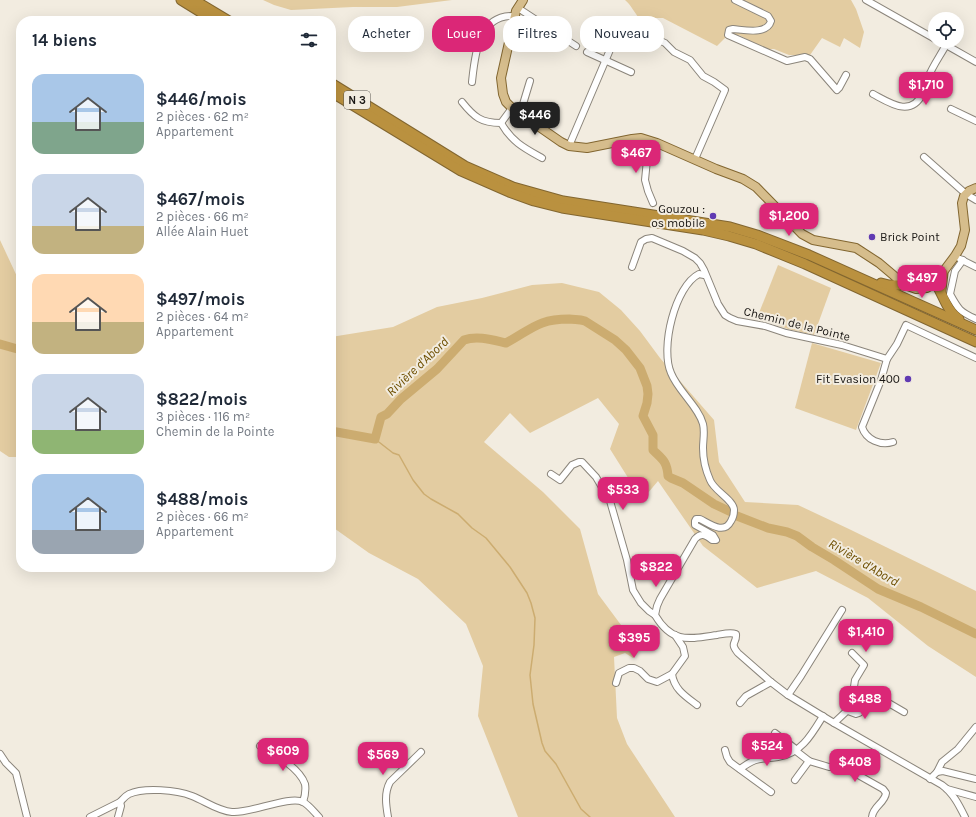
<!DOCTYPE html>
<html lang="fr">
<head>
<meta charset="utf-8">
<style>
  :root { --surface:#fff; --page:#f6f6f7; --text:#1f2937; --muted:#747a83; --accent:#db2777 }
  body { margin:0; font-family:Karla,sans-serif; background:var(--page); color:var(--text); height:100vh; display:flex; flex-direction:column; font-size:15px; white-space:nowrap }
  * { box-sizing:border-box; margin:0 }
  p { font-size:13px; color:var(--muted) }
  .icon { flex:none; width:22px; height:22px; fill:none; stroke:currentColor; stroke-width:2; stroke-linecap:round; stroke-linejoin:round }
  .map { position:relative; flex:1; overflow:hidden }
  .drawer { position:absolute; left:16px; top:16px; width:320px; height:556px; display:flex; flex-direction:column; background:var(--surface); border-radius:16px; box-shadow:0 4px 16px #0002 }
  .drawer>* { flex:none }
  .top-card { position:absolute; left:348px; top:16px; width:380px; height:36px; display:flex; gap:8px }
  .controls { position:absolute; left:928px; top:12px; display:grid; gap:8px }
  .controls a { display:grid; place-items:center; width:36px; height:36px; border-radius:50%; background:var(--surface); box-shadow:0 4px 16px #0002; font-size:20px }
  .price { position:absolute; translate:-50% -34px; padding:0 9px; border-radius:8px; background:var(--accent); color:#fff; font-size:13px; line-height:26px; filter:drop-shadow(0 1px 2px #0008) }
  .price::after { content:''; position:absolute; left:50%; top:24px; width:12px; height:9px; margin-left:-6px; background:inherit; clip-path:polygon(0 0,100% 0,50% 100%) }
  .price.on { background:#222; color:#fff }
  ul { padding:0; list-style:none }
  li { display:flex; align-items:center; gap:12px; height:100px; padding:0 16px }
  li span { display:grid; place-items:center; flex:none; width:112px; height:80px; border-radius:12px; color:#555 }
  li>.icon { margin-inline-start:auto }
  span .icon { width:48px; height:48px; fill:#fffc; stroke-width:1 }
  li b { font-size:17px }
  h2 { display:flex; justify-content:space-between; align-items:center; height:48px; padding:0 16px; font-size:17px }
  .chip { padding:0 14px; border-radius:16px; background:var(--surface); box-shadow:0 4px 16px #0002; font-size:14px; line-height:36px }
  .chip.on { background:var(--accent); color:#fff }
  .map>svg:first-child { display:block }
</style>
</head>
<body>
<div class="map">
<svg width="976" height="817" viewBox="0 0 976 817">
  <rect width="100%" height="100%" fill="#f2ece0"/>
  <g fill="#e3cca1">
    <polygon points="263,0 452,0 397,7 353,7 291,10 274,5"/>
    <path d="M625,0H851L856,9L864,32L860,48L844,38L840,47L822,38L810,55H789L774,49H766L739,35L725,38L717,46L663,18H639C634,12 631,5 625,0Z"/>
    <polygon points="0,240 21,285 21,457 9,457 0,451"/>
    <polygon points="778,265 831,288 814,335 788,329 757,318"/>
    <polygon points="562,283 599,292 621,310 640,331 660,358 714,420 719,462 745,502 798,505 849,529 976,591 976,677 928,646 868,598 816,571 757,588 703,546 658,481 642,500 610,449 619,424 598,398 530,433 510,413 484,442 543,492 580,529 598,594 624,629 631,625 643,639 633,658 625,653 614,657 617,718 627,744 675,817 518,817 478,716 483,666 466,624 418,579 369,553 331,526 331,337 393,327 437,307 482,298 532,285"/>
    <polygon points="812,343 881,363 856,430 795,408"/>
  </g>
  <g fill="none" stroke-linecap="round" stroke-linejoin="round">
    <polyline stroke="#ccac70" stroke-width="1.5" points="375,439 393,453 399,455 413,480 424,494 431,499 458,514 472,528 486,538 510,567 527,593 531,603 535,618 534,645 530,675 533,704 542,743 545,751 556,764 581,809 590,817"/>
    <g stroke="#ccac70" stroke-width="9">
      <polyline points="0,344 21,350"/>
      <path d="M331,431L375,439L381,417L387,414L401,399L437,369L464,340C477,335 493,340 506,343C532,329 538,319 569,319C575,320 579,319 585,321L615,340L626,350L640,368L647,386L648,394L647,403L643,416L653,435V450C662,459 667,461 668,476L671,478L683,483L714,504L731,512"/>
      <polyline points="737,516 768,528 787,532 797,536 812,547 834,560 878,589 921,607 976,634"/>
    </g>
    <defs>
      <g id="minor">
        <path d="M735,0L768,16L771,21C767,35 745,30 733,29L729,30L728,35L787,61L805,57L810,59L837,90L839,88L846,75"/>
        <polyline points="866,0 935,39"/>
        <polyline points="518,8 576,46"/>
        <polyline points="939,41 976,62"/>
        <polyline points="587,52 631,72"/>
        <path d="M472,82C475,54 478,14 515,16"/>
        <path d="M873,94C890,103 911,118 923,93C925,88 926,83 928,78C932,67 940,56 946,45"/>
        <path d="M462,102C474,117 481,123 501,123C512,142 524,148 542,158"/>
        <polyline points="951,109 976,121"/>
        <polyline points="520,114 530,81"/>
        <polyline points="501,123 512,108"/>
        <polyline points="649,140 645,180 648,191 653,203"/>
        <polyline points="569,146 618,31 622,29 650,36 665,43 674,52 690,60 703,76 714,82 725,90 695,159"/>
        <polyline points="924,157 966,194 976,200"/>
        <polyline points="960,259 976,267"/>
        <path d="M963,260L955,271L950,294C958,309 960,312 976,319"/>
        <polyline points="632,267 641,242 646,239 652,238 683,251 695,258 700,263 704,270 718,304 725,315 730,318 737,321 765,326 786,333 842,345 887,359 897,344 906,325 976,358"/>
        <path d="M704,275L699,274C675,286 660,348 671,373C678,391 698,406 703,424C705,432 703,440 703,448C703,458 706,471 710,480C714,491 734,500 734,510C734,514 733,518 731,521C724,535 710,524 700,519H696L695,521V525L713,535L716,540H712C706,535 701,532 695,539L660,599L657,606L655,615C672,644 689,639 717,635C723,634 730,632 736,634C737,644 729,642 738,653L771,682L788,695L834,723L942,785C953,793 959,805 965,817"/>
        <path d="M887,359L881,380L862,427C866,440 881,446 893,442"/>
        <polyline points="551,474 560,480 572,465 579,462 582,462 596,477 610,501 627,560 633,590 641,603 649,611 655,615"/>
        <path d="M675,635L683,647L685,656L672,674C674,689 685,696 697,705"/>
        <polyline points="616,683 619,673 629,668 634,668 640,671 648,679 657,682 672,674"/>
        <polyline points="788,695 801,676 842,610"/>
        <polyline points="740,703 746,696 771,682"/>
        <polyline points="848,711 856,714 859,713 875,699 880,698 904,712"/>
        <polyline points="834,723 851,707 855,680 864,665 852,653"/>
        <polyline points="775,733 797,750"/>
        <path d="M260,746C274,754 299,767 305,784C306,790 305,796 303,802"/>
        <polyline points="725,750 727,757 730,762 771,792"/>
        <polyline points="0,754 6,763 16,773 27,817"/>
        <path d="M809,761L829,767H844L883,789L886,793C885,803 873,806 872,817"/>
        <path d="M740,769C758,756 759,760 778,757C801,754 812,734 823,716"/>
        <polyline points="937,772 942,762 958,749 976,727"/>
        <polyline points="930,779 937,772 943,771 976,779"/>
        <polyline points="795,780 809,761 796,751"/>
        <polyline points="947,789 976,797"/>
        <path d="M120,802C123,799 125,796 129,794C144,787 177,790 192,796C205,801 218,811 232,812C249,814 290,795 303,802C309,805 314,812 319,817"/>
        <polyline points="90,817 120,802 121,806 118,817"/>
        <path d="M388,817C386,805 384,793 390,782L421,752"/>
      </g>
      <g id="major">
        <polyline points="523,0 516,11 501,78 503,94 506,102 512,108 561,142 569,146 587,148 632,139 641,138 657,143 716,169 743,179 756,187 802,234 813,240 856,248 879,263 905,285 916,289 927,288 934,284 955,256 961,246 965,230 962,203 964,196 969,191 976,188"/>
        <polyline points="905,285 924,280 936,273"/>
      </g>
      <g id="highway">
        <polyline points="181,0 215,21"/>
        <polyline points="194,0 229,21"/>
        <polyline points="331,83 465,166 513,187 563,201 730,227 757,235 809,255 976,330"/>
        <polyline points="331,92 461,171 509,192 534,201 562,208 703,230 729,236 756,244 805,264 976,342"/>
        <path d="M931,277C943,290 944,309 959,319"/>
        <polyline points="881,283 889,285 905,285"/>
        <polyline points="941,291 943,273"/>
      </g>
    </defs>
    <use href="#minor" stroke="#8b857b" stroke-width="8"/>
    <use href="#major" stroke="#826630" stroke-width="10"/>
    <use href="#highway" stroke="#826630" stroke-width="11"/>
    <use href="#minor" stroke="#fff" stroke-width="6"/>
    <use href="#major" stroke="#d6bd8c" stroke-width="8"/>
    <use href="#highway" stroke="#ba913f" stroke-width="9"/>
  </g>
  <g fill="#603ab2" stroke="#f2ece0" stroke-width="1.5">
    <circle cx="713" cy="216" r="4"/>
    <circle cx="872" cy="237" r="4"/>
    <circle cx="908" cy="379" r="4"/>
  </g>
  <g text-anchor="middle" stroke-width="4" stroke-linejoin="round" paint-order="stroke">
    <rect fill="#f2ece0" stroke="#5a5650" stroke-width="1" x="344" y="91" width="26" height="18" rx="3"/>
    <g font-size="11" font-weight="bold" fill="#191613">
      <text x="357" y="104">N 3</text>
    </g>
    <g font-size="12" fill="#191613" stroke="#f2ece0" text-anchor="end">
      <text x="705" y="213">Gouzou :<tspan x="705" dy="14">os mobile</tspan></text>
      <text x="880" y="241" text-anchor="start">Brick Point</text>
      <text x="900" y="383">Fit Evasion 400</text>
    </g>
    <g font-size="12" fill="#191613" stroke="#f2ece0">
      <text transform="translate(797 324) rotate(14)" y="4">Chemin de la Pointe</text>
    </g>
    <g font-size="13" font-style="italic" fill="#6e4f00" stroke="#f2ece0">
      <text transform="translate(417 366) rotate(-43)" y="5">Rivière d'Abord</text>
      <text transform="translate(864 562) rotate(31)" y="5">Rivière d'Abord</text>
    </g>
  </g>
</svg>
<div class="controls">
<a><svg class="icon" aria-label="locate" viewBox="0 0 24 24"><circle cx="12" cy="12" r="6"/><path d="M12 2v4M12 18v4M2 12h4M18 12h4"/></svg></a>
</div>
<b class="price" style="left:926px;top:106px">$1,710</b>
<b class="price on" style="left:535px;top:136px">$446</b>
<b class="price" style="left:636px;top:174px">$467</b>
<b class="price" style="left:789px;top:237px">$1,200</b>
<b class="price" style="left:922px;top:299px">$497</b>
<b class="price" style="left:623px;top:511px">$533</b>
<b class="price" style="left:656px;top:588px">$822</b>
<b class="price" style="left:866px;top:653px">$1,410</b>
<b class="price" style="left:634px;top:659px">$395</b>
<b class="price" style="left:865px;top:720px">$488</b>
<b class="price" style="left:767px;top:767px">$524</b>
<b class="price" style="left:283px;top:772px">$609</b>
<b class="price" style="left:383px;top:776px">$569</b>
<b class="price" style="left:855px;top:783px">$408</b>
<div class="top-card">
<a class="chip">Acheter</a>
<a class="chip on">Louer</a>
<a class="chip">Filtres</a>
<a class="chip">Nouveau</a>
</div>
<section class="drawer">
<h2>14 biens<svg class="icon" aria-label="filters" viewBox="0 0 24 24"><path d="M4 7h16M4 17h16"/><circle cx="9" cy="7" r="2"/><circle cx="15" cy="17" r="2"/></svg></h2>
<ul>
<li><span style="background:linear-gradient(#a9c7e8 60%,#7fa58c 0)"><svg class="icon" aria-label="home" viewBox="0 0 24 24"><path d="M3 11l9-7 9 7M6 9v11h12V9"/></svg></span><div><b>$446/mois</b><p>2 pièces · 62 m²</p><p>Appartement</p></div></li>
<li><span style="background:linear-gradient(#c9d6e8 65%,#c2b280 0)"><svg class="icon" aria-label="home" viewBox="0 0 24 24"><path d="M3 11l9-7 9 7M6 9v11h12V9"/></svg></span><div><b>$467/mois</b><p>2 pièces · 66 m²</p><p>Allée Alain Huet</p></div></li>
<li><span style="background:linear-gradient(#ffd9b3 60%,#c2b280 0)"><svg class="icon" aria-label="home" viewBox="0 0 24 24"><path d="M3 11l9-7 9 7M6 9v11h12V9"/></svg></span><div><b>$497/mois</b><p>2 pièces · 64 m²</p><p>Appartement</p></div></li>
<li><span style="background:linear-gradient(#c9d6e8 70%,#8fb573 0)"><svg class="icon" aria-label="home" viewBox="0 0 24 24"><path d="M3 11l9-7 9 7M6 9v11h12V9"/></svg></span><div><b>$822/mois</b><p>3 pièces · 116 m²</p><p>Chemin de la Pointe</p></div></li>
<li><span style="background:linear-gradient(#a9c7e8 70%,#9aa5b1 0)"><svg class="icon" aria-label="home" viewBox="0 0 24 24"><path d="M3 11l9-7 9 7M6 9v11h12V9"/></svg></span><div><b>$488/mois</b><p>2 pièces · 66 m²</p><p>Appartement</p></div></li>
</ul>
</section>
</div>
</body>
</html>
